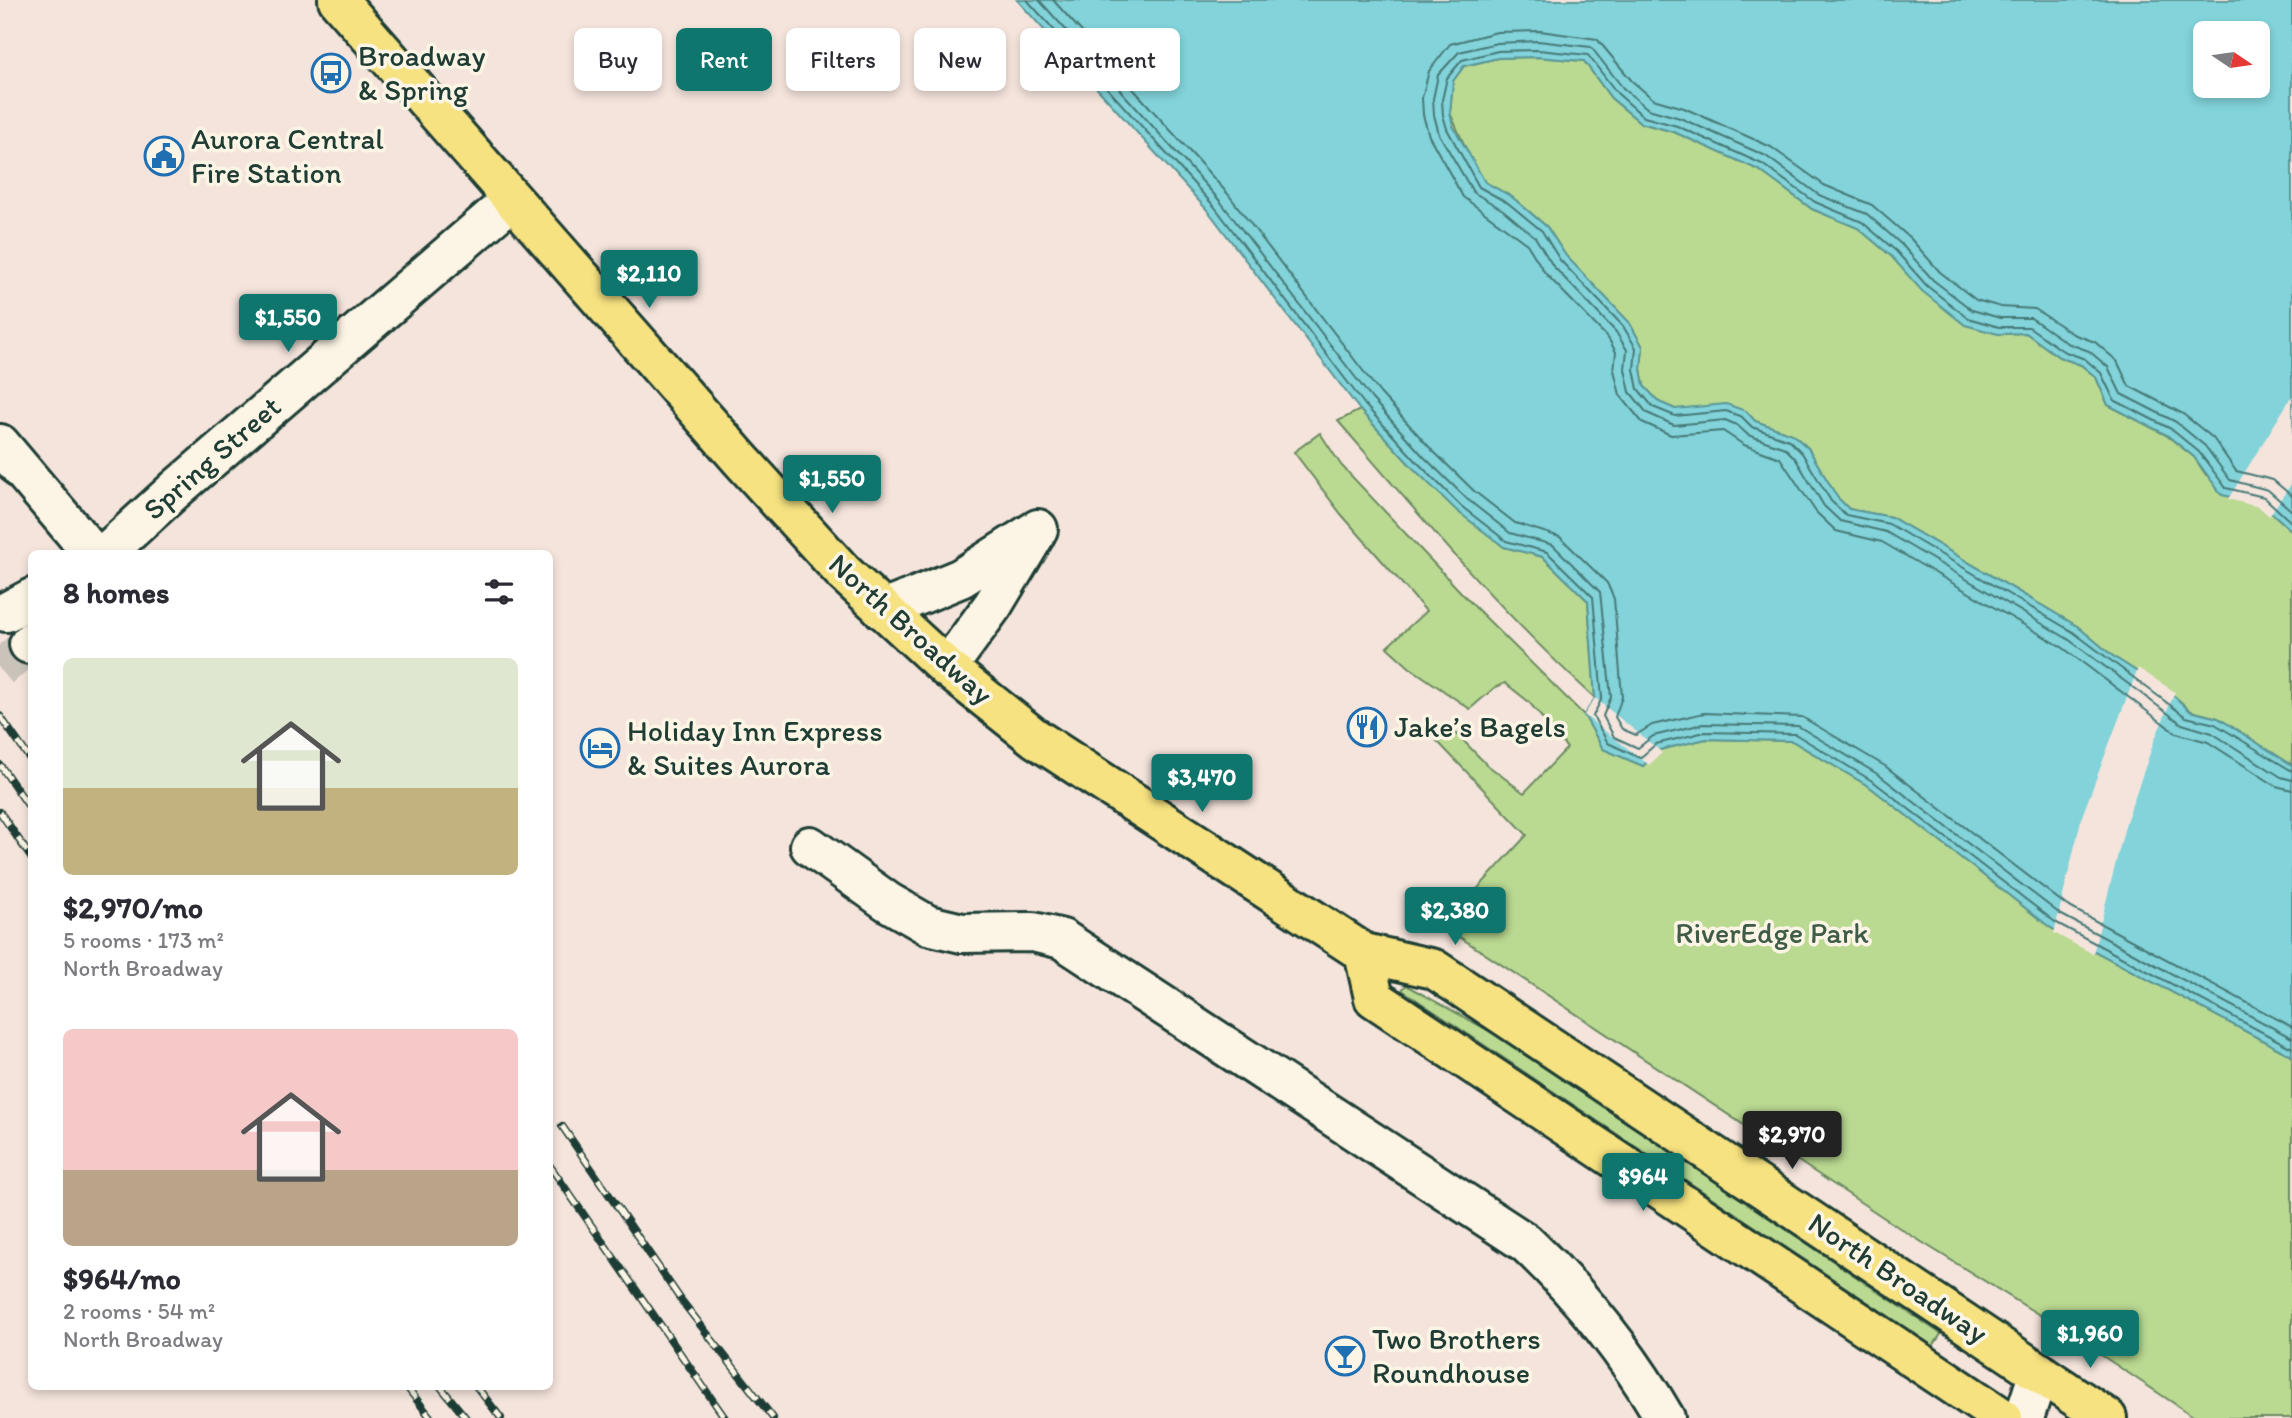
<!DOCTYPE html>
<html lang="en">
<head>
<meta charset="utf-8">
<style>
  :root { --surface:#fff; --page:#f2f2f3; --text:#2b2b33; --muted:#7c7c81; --accent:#0f766e }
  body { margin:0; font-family:Itim,sans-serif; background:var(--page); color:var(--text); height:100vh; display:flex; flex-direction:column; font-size:26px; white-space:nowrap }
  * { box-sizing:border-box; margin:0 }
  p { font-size:23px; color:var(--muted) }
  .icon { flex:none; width:38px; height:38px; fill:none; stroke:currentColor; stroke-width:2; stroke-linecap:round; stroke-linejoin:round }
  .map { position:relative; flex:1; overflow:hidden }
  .drawer { position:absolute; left:28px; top:550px; width:525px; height:840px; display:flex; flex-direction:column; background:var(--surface); border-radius:10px; box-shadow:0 4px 10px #0003 }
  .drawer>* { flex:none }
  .top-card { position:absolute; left:574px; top:28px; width:665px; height:63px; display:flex; gap:14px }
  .needle { width:46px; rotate:103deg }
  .buttons { position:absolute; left:2193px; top:21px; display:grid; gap:14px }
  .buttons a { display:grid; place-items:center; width:77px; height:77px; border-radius:10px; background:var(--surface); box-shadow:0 4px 10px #0003; font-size:35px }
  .price { position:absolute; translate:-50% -60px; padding:0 16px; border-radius:7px; background:var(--accent); color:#fff; font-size:23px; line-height:46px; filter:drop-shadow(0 2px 4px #0008) }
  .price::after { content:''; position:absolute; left:50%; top:42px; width:21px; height:16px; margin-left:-10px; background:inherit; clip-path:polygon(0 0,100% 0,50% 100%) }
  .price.on { background:#222; color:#fff }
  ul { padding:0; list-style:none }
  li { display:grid; align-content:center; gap:14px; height:371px; padding:0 35px }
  li span { display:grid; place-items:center; height:217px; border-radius:10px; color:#555 }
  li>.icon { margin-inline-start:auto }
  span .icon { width:126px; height:126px; fill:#fffc; stroke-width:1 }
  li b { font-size:30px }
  h2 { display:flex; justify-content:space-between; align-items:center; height:84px; padding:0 35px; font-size:30px }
  .pill { padding:0 24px; border-radius:10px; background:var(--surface); box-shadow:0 4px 10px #0003; font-size:24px; line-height:63px }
  .pill.on { background:var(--accent); color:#fff }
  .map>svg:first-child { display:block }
</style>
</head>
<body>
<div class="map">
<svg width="2292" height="1418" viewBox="0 0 2292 1418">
  <rect width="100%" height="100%" fill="#f4e4dc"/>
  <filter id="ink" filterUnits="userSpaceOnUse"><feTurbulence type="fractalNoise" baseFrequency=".0143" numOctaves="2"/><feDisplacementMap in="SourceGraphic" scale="14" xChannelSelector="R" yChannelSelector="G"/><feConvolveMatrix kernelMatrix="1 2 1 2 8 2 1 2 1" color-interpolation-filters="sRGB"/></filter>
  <g filter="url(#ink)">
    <g fill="#bad991" stroke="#6c8b62" stroke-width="2">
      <polygon points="1537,57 1584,61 1611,98 1641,123 1674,132 1759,170 1812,209 1858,228 1891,256 1998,334 2026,333 2059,357 2081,365 2096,377 2108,405 2166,435 2194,457 2206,475 2261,503 2292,531 2292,765 2218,718 2191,711 2172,694 2114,657 2077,626 1891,517 1849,509 1837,497 1808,448 1792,434 1755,421 1746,411 1675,409 1659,402 1644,386 1641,369 1643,347 1629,322 1566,256 1547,227 1512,197 1485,182 1472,162 1450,113 1453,81 1464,66 1498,58"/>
      <path d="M1360,410L1413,468L1504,547L1543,557L1588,601L1595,698C1502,614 1421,517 1338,421Z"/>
      <polygon points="1320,433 1341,465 1474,606 1584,715 1603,749 1643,766 1659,750 1706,739 1792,741 1870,787 2051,928 2292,1056 2292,1418 2196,1418 2062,1329 1904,1231 1443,926 1527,835 1437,741 1455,732 1486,764 1524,793 1567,748 1529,702 1505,683 1494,688 1470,709 1409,667 1387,647 1426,611 1341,514 1294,452"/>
      <polygon points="1406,985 1507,1041 1941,1334 1933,1346 1402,990"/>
    </g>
    <path fill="#82d3da" stroke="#5a9798" stroke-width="2" fill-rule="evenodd" d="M1017,0H2292V531L2261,503L2222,495L2194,457L2167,435L2108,405L2096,377L2081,365L2059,357L2026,333L1998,334L1965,325L1922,291L1891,256L1858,228L1812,209L1759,170L1674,132L1641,123L1611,98L1584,61L1537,57L1498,58L1464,66L1453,81L1450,113L1453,126L1485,182L1512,197L1547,227L1566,256L1629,322L1643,347L1641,369L1644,386L1659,402L1675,409L1726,404L1746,411L1755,421L1792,434L1808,448L1837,497L1849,509L1891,517L2077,626L2114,657L2172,694L2190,711L2218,718L2292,765V1056L2051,928L1870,787L1792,741L1706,739L1659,750L1643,766L1603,749L1584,715L1595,698L1588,601L1543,557L1504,547L1457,511L1413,468L1360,410L1208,211ZM2205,33H2258V86H2205Z"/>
    <g fill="#f4e4dc">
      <polygon points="2292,396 2292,483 2269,516 2259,507 2228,499"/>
      <polygon points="2138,668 2175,692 2155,739 2126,822 2093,954 2054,933 2082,816"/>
      <polygon points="1595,698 1659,750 1662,753 1649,765 1584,715"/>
    </g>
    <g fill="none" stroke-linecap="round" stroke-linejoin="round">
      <g stroke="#477976" stroke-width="2">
        <polyline points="1027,0 1214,206 1365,405 1418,463 1461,506 1506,541 1547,552 1593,597 1602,698 1593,716 1608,743 1640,758 1656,744 1705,732 1795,734 1874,782 2055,922 2292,1048"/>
        <polyline points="1039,0 1220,201 1372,399 1424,457 1467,499 1510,533 1553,545 1600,592 1611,697 1603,716 1614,737 1638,748 1653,736 1703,724 1798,726 1879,775 2060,914 2292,1038"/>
        <polyline points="1053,0 1228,194 1380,393 1432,450 1474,491 1515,523 1560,537 1607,583 1614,599 1622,697 1615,717 1622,729 1636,735 1652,725 1704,713 1802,717 1885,766 2066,905 2292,1027"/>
        <polyline points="2292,496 2273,480 2236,471 2213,438 2183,414 2129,386 2117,361 2095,342 2073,334 2035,309 2001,307 1976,300 1940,272 1910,238 1872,205 1824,185 1771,147 1684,108 1653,99 1632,81 1597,39 1540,31 1497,32 1450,44 1429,71 1422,98 1423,115 1429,136 1463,197 1527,244 1545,273 1608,338 1616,352 1614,370 1620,395 1642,422 1671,435 1723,431 1744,445 1780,458 1816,512 1836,531 1882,542 2062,647 2176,733 2208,742 2276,786 2292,790"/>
        <polyline points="2292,511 2268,490 2230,480 2205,446 2176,422 2121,394 2108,367 2089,351 2067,343 2031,318 2000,318 1972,310 1933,280 1902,245 1867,214 1819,195 1766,156 1680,118 1648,109 1623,88 1591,47 1538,41 1497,43 1459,52 1438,75 1433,99 1434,115 1439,134 1473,192 1503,210 1535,237 1553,266 1616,332 1627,350 1625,369 1630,392 1647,413 1674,425 1725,420 1737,425 1748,435 1785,448 1795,458 1824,506 1840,521 1886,532 2068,639 2182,724 2212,733 2281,777 2292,780"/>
        <polyline points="2292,523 2264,497 2226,488 2199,452 2171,429 2114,400 2101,373 2085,359 2063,351 2029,327 1999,327 1968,318 1927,286 1896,251 1862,222 1815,202 1762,164 1677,126 1644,117 1617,93 1588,55 1538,50 1498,51 1462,60 1447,78 1442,100 1443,115 1447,129 1479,187 1508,203 1542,231 1560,260 1623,326 1636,348 1634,369 1638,389 1653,407 1675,416 1726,411 1742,417 1752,427 1789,440 1802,453 1831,501 1846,515 1889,524 2073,632 2186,717 2215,724 2292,771"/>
      </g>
      <polyline stroke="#c9c3ba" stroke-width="38" stroke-dasharray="38 19" stroke-linecap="butt" points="0,669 29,644"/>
      <defs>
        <g id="minor">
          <polyline points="0,444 92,553"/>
          <polyline points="106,553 176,489 512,200"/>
          <polyline points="883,610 961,578 1038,529"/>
          <polyline points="6,612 32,598"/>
          <polyline points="29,644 32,641"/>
          <polyline points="947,668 993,605 1035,535"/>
          <path d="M810,846L888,902L928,925L962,933L1033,932L1062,939L1526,1243C1581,1295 1627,1353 1665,1418"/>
          <polyline points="2024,1418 2039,1372"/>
        </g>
        <g id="major">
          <polyline points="338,0 741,460 844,573 947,668 1035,738 1364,953 1434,969 2107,1418"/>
          <polyline points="1364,953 1374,998 2003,1418"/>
        </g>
      </defs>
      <use href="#minor" stroke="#1f3d34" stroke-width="44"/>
      <use href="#major" stroke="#1f3d34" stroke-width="44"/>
      <use href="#minor" stroke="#fcf5e5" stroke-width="38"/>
      <use href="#major" stroke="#f7e281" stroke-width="38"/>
      <defs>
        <g id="rail">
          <polyline points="0,716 32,762"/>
          <polyline points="0,765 32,811"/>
          <polyline points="0,812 32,859"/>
          <polyline points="562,1126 681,1300 773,1418"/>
          <polyline points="550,1166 725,1418"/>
          <polyline points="406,1386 431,1418"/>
          <polyline points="440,1386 466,1418"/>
          <polyline points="476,1386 501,1418"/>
        </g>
      </defs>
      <use href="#rail" stroke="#1f3d34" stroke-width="8"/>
      <use href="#rail" stroke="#fcf5e5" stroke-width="5" stroke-dasharray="16" stroke-linecap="butt"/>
    </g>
  </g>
  <defs>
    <symbol id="bus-ring" viewBox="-11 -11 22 22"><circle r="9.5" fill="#fcf5e5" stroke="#1f6fb2" stroke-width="1.5"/><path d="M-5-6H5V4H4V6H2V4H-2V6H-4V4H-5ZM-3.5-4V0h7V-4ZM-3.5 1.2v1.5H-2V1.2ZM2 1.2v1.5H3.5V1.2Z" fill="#1f6fb2"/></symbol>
    <symbol id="civic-ring" viewBox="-11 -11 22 22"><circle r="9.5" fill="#fcf5e5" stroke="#1f6fb2" stroke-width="1.5"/><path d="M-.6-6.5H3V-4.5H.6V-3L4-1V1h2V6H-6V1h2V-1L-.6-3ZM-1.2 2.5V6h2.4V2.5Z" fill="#1f6fb2"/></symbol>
    <symbol id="restaurant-ring" viewBox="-11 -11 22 22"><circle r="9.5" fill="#fcf5e5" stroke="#1f6fb2" stroke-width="1.5"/><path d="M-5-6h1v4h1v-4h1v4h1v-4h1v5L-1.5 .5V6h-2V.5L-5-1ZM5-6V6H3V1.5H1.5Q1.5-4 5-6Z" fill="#1f6fb2"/></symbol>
    <symbol id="hotel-ring" viewBox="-11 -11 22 22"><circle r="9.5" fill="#fcf5e5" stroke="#1f6fb2" stroke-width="1.5"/><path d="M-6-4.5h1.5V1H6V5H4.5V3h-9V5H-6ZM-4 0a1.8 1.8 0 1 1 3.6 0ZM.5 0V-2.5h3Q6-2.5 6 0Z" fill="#1f6fb2"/></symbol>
    <symbol id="bar-ring" viewBox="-11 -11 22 22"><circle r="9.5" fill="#fcf5e5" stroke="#1f6fb2" stroke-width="1.5"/><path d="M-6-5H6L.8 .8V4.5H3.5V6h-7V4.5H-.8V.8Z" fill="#1f6fb2"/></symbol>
  </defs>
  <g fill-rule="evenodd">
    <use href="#bus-ring" x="309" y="51" width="44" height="44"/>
    <use href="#civic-ring" x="142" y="134" width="44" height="44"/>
    <use href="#restaurant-ring" x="1345" y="705" width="44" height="44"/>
    <use href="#hotel-ring" x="578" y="726" width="44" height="44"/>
    <use href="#bar-ring" x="1323" y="1334" width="44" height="44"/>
  </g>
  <g text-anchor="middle" stroke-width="7" stroke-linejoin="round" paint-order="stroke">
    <g font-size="30" fill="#1f3d34" stroke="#fcf5e5" text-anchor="start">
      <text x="358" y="66">Broadway<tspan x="358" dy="34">&amp; Spring</tspan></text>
      <text x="191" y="149">Aurora Central<tspan x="191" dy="34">Fire Station</tspan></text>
      <text x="1394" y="737">Jake’s Bagels</text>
      <text x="627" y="741">Holiday Inn Express<tspan x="627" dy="34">&amp; Suites Aurora</tspan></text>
      <text x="1372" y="1349">Two Brothers<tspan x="1372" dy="34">Roundhouse</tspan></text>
    </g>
    <g font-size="30" fill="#1f3d34" stroke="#fcf5e5">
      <text transform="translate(212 458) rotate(-41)" y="10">Spring Street</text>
      <text transform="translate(911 629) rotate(42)" y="10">North Broadway</text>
      <text transform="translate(1898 1278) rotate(34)" y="10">North Broadway</text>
    </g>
    <g font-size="30" fill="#3e5c47" stroke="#fcf5e5">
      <text x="1772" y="943">RiverEdge Park</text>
    </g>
  </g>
</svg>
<div class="buttons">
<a><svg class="needle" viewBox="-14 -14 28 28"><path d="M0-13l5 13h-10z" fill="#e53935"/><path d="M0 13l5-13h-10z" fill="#7c7c81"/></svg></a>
</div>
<b class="price" style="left:649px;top:310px">$2,110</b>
<b class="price" style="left:288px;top:354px">$1,550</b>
<b class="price" style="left:832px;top:515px">$1,550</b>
<b class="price" style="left:1202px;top:814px">$3,470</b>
<b class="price" style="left:1455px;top:947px">$2,380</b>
<b class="price on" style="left:1792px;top:1171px">$2,970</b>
<b class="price" style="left:1643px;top:1213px">$964</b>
<b class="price" style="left:2090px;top:1370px">$1,960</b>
<div class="top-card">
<a class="pill">Buy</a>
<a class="pill on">Rent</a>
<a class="pill">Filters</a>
<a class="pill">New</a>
<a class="pill">Apartment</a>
</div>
<section class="drawer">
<h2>8 homes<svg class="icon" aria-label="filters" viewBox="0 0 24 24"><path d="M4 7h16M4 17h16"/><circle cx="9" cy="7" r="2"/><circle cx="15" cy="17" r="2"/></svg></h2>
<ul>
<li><span style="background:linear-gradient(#dfe7d0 60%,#c2b280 0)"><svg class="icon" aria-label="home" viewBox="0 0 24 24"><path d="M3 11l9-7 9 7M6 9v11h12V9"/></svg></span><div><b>$2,970/mo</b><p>5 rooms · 173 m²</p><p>North Broadway</p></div></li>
<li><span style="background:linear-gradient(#f6c9c9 65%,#b9a48a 0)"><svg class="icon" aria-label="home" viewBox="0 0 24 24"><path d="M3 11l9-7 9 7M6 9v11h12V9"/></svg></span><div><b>$964/mo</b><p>2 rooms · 54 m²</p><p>North Broadway</p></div></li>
</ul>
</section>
</div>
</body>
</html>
